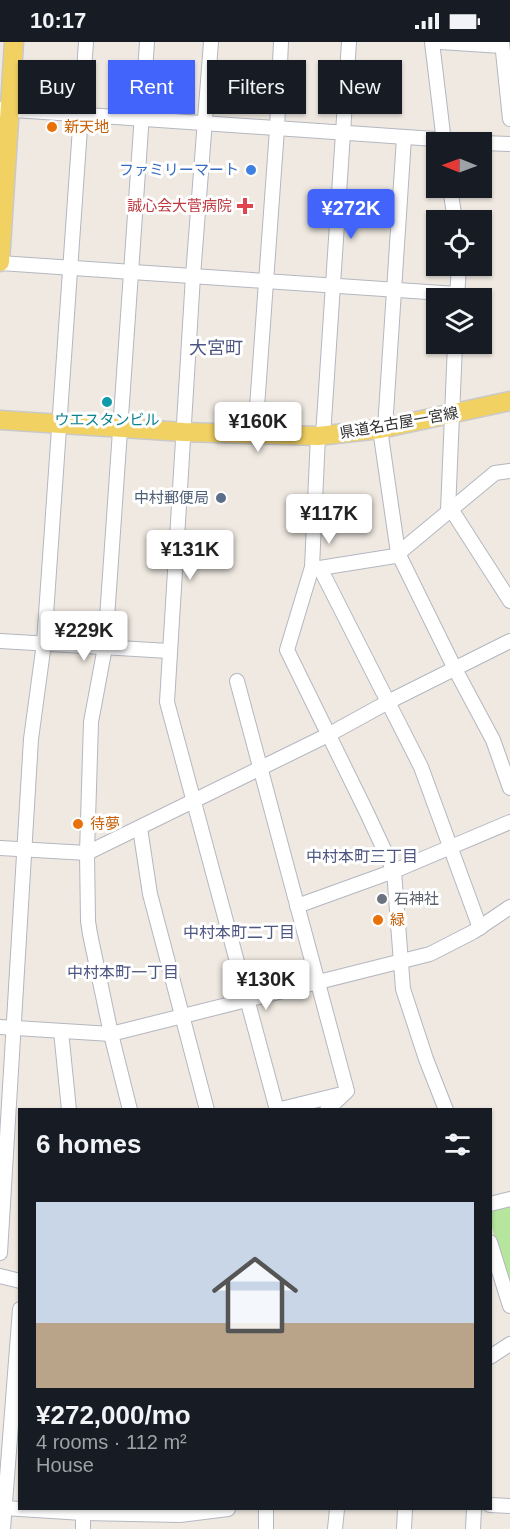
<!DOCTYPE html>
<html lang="en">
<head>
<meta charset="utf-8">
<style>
  :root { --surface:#171b24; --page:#242831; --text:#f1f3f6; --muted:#9ea1a6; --accent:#4264fb }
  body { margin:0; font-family:Helvetica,"Noto Sans JP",sans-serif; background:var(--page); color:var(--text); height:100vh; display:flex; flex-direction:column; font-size:22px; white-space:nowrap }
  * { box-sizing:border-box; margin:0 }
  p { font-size:20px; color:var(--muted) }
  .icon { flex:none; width:33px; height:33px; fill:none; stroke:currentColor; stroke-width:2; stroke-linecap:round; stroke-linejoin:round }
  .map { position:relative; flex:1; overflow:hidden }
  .side { position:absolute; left:18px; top:1066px; width:474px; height:402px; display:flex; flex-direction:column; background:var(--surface); border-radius:0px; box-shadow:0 2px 4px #0004 }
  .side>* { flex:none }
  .hud { position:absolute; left:18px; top:18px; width:474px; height:54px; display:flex; gap:12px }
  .needle { width:39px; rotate:271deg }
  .buttons { position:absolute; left:426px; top:90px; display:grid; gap:12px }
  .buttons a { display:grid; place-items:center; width:66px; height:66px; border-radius:0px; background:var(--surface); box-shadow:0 2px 4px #0004; font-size:30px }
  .price { position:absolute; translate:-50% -51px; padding:0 14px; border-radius:6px; background:#fff; color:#222; font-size:20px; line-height:39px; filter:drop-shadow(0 2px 3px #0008) }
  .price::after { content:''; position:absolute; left:50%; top:36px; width:18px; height:14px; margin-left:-9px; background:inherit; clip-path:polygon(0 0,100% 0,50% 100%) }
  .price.current { background:var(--accent); color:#fff }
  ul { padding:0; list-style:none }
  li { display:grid; align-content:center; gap:12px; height:318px; padding:0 18px }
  li span { display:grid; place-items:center; height:186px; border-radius:0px; color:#555 }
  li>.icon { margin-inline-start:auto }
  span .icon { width:108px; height:108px; fill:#fffc; stroke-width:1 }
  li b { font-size:26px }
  h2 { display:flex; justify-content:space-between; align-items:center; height:72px; padding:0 18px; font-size:26px }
  .chip { padding:0 21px; border-radius:0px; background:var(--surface); box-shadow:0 2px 4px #0004; font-size:21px; line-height:54px }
  .chip.current { background:var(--accent); color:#fff }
  .status { display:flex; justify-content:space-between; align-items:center; height:42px; padding:0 30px; background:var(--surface); direction:ltr }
  .status svg { height:16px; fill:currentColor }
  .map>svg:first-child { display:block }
</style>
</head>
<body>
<div class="status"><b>10:17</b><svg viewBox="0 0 49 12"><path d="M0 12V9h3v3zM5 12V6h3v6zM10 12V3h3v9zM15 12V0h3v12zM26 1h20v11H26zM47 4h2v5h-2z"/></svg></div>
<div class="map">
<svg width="510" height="1487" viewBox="0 0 510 1487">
  <rect width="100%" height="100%" fill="#efe9e1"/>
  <polygon fill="#b6e59e" points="510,1160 510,1244 491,1182 490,1165"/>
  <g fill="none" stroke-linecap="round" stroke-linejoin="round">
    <defs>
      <g id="minor">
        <polyline points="211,0 193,234 167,660 277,1068"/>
        <polyline points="432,0 444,100"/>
        <polyline points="440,0 502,4"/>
        <polyline points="502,0 510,77"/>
        <polyline points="0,67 478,100"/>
        <polyline points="482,101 510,102"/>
        <polyline points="450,146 455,178"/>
        <polyline points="0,221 457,252"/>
        <polyline points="457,256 459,224"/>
        <polyline points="385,386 404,96"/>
        <polyline points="380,387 398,511 455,627 493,698 510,746"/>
        <polyline points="255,393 277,87 281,0"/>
        <polyline points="318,394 312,525 287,608 366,769 394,829 403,947 426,1017 446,1068"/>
        <polyline points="323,394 349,0"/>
        <polyline points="451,467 510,559"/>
        <polyline points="448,469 455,302"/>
        <polyline points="312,525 320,526 421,725 480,886"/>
        <polyline points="320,526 395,514 495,431 510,429"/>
        <polyline points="0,599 169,609"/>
        <polyline points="237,639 347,1049 327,1068"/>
        <polyline points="140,786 150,852 207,1068"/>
        <polyline points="0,806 87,811 328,693 388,660 510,599"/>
        <polyline points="297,864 394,829 510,780"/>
        <polyline points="0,985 111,992 430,912 473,890 510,865"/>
        <polyline points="61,989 69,1068"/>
        <polyline points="130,1068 111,992 90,892 88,879 87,811 91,680 105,605 147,0"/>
        <polyline points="277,1068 342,1052"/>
        <polyline points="490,1162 510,1157"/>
        <polyline points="490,1200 510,1264"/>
        <polyline points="0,1211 31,697 44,601 86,0"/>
        <polyline points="0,1234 20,1239"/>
        <polyline points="490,1315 510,1302"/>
        <polyline points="490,1463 510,1464"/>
        <polyline points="4,1466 83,1471 180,1473 228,1467"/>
        <polyline points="3,1487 20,1267"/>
        <polyline points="83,1487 83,1471"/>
        <polyline points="266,1487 266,1467"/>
        <polyline points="335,1487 337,1467"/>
        <polyline points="404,1487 405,1467"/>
        <polyline points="473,1487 474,1467"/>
      </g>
      <g id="major">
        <polyline points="0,220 14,0"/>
        <polyline points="0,378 184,390 318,394 380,387 510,359"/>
      </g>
    </defs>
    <use href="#minor" stroke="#b4b7c1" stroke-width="16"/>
    <use href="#major" stroke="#c9c9c9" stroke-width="21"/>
    <use href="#minor" stroke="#fff" stroke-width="14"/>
    <use href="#major" stroke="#f2d163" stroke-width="18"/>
  </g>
  <g fill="#e8710a" stroke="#fff" stroke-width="2">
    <circle cx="52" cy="85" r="6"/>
    <circle cx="78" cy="782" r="6"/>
    <circle cx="378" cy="878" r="6"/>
  </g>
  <circle fill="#3f7fe0" stroke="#fff" stroke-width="2" cx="251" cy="128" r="6"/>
  <path fill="#e0444e" stroke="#fff" stroke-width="2" d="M242 155h6v6h6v6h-6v6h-6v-6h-6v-6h6z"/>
  <circle fill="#0f9aa8" stroke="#fff" stroke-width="2" cx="107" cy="360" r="6"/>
  <circle fill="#5c6f8a" stroke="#fff" stroke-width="2" cx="221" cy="456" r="6"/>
  <circle fill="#6b7280" stroke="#fff" stroke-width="2" cx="382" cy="857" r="6"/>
  <g text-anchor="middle" stroke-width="6" stroke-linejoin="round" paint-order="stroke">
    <g font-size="15" fill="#c56008" stroke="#fff" text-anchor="start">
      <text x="64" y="90">新天地</text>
      <text x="90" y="787">待夢</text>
      <text x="390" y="883">緑</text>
    </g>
    <g font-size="15" fill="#366cbe" stroke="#fff" text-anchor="end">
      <text x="239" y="133">ファミリーマート</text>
    </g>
    <g font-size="15" fill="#be3a42" stroke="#fff" text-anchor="end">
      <text x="232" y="169">誠心会大菅病院</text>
    </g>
    <g font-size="15" fill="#0d838f" stroke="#fff">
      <text x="107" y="383">ウエスタンビル</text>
    </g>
    <g font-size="15" fill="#2e2e2e" stroke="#fff">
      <text transform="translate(399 381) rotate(-10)" y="5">県道名古屋一宮線</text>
    </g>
    <g font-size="15" fill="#4e5e75" stroke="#fff" text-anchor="end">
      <text x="209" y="461">中村郵便局</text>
    </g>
    <g font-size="15" fill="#5b616d" stroke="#fff" text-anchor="start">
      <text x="394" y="862">石神社</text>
    </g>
    <g font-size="16" fill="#4d5680" stroke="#fff">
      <text x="362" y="820">中村本町三丁目</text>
      <text x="239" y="896">中村本町二丁目</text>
      <text x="123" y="936">中村本町一丁目</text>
    </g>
    <g font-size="18" fill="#4d5680" stroke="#fff">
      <text x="216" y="312">大宮町</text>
    </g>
  </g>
</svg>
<div class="buttons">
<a><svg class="needle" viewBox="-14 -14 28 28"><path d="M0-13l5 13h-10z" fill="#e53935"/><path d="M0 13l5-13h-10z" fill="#9ea1a6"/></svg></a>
<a><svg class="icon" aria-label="locate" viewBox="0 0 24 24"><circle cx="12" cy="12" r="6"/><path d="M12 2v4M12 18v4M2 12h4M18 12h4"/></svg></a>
<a><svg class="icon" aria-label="layers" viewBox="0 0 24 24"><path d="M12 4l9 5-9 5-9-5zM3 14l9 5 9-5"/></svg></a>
</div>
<b class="price current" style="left:351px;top:198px">¥272K</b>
<b class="price" style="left:258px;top:411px">¥160K</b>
<b class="price" style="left:329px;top:503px">¥117K</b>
<b class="price" style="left:190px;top:539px">¥131K</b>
<b class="price" style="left:84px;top:620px">¥229K</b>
<b class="price" style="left:266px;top:969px">¥130K</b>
<div class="hud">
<a class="chip">Buy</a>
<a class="chip current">Rent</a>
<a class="chip">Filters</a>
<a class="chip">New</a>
</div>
<section class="side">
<h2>6 homes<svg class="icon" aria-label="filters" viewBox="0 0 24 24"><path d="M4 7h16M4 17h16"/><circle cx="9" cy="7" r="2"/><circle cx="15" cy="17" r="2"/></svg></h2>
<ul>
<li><span style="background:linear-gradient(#c9d6e8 65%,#b9a48a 0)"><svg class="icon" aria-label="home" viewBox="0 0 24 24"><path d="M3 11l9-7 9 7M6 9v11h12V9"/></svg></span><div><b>¥272,000/mo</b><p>4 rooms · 112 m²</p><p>House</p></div></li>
</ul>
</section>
</div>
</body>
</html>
